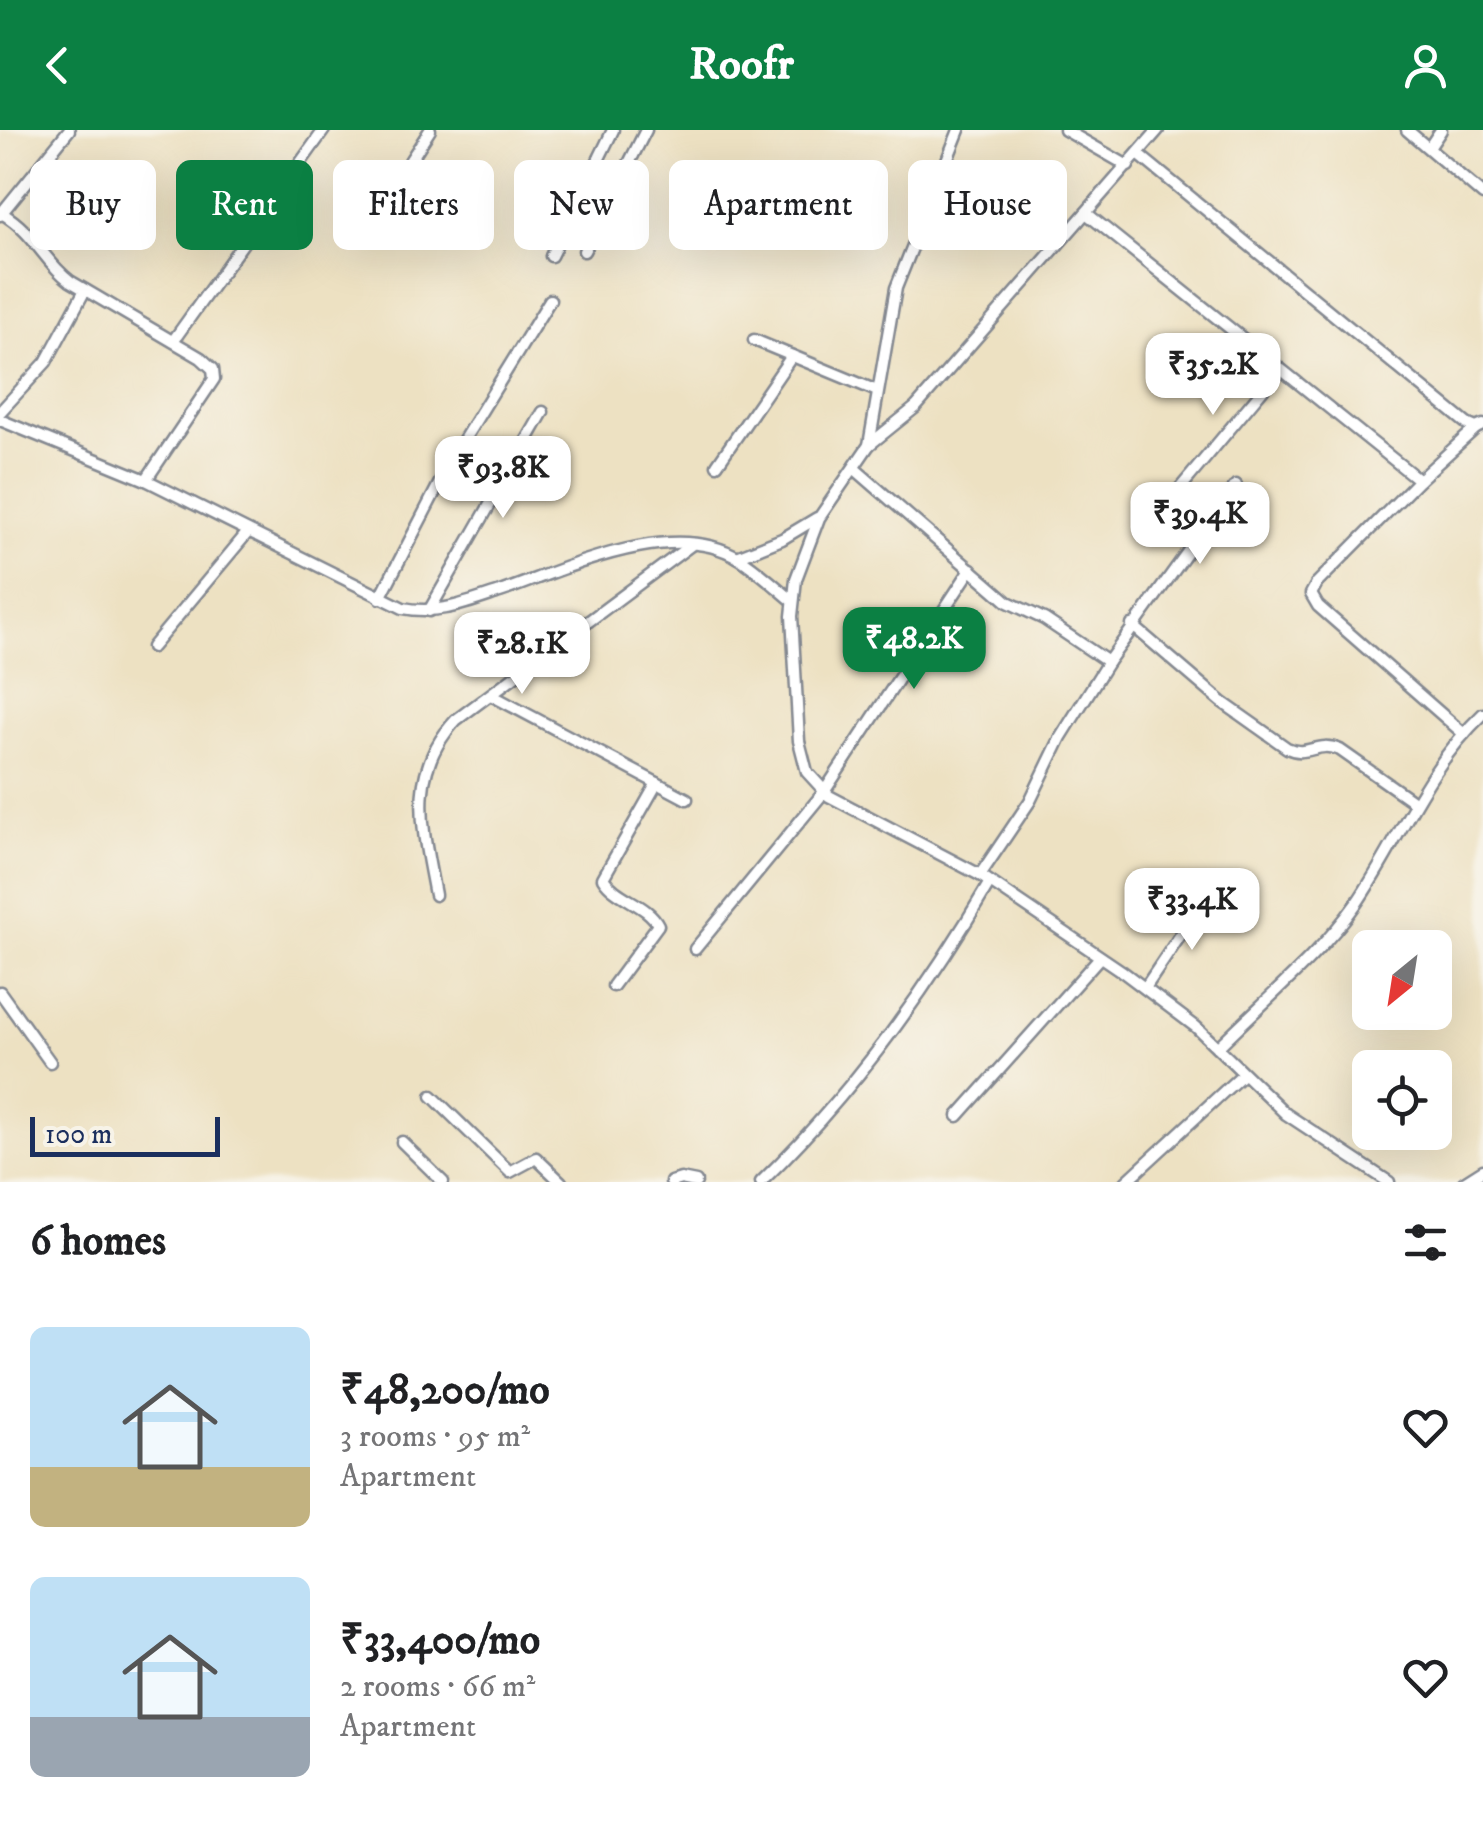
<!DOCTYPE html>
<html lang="en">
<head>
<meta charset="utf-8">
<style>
  :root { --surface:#fff; --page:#f6f6f6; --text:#202124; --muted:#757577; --accent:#0b8043 }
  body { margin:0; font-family:"IM FELL DW Pica",serif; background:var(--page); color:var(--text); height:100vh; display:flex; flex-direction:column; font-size:38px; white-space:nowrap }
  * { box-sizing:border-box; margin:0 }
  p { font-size:32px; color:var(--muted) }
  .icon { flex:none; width:55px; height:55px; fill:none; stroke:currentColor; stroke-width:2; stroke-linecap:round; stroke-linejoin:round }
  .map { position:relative; height:1052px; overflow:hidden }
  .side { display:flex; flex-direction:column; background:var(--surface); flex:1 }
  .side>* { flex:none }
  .hud { position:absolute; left:30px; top:30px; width:1425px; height:90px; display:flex; gap:20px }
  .needle { width:65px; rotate:210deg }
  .fabs { position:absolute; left:1352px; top:800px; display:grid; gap:20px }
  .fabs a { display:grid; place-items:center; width:100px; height:100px; border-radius:15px; background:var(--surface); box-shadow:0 10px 40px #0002; font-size:50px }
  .scale { position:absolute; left:30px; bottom:25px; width:190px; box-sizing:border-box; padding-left:10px; border:5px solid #1b2f5e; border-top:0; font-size:28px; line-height:35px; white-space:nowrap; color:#1b2f5e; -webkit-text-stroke:8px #f7f3e8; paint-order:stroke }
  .price { position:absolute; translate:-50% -85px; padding:0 22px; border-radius:20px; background:#fff; color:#222; font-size:32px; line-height:65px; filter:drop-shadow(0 2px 5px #0008) }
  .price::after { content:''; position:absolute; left:50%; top:60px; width:30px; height:22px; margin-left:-15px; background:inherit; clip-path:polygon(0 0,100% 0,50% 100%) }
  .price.selected { background:var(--accent); color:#fff }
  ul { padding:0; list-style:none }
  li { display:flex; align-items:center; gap:30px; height:250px; padding:0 30px }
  li span { display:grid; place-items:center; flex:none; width:280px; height:200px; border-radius:15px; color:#555 }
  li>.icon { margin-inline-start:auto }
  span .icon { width:120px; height:120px; fill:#fffc; stroke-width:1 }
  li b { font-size:42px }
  h2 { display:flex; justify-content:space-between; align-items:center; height:120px; padding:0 30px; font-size:42px }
  .tag { padding:0 35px; border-radius:15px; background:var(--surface); box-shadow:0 10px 40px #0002; font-size:35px; line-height:90px }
  .tag.selected { background:var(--accent); color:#fff }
  header { display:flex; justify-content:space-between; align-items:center; height:130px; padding:0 30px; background:var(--accent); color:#fff; font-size:45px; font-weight:700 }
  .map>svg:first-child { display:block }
</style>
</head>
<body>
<header><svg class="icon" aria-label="back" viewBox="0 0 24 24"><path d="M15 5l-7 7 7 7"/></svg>Roofr<svg class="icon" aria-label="person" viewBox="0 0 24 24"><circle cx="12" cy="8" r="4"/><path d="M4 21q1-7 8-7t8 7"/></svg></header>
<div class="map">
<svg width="1483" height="1052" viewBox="0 0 1483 1052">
  <rect width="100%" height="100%" fill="#f7f3e8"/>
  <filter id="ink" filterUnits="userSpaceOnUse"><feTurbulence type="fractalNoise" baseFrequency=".01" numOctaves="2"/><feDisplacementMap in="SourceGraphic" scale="20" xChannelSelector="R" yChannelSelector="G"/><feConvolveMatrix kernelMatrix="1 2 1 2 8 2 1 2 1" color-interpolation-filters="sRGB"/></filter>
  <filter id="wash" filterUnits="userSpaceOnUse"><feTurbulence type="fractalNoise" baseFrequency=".0048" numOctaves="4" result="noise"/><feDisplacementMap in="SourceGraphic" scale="40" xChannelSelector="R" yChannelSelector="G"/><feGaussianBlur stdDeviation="2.25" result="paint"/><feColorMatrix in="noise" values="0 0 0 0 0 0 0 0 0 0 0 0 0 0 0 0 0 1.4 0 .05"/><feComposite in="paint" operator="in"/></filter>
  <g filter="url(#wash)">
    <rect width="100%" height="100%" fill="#ede1c2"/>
  </g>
  <g filter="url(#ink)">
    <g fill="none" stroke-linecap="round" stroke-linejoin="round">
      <defs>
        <g id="minor">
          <polyline points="959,0 896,158 869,315 819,388 796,449 792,486 799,611 807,642 829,666 980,745 1123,842 1196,897 1286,984 1389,1052"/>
          <polyline points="1065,0 1128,36"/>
          <polyline points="1407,0 1483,65"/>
          <polyline points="1429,18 1441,0"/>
          <polyline points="1138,24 1467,294 1476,298 1483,295"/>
          <polyline points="392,59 430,0"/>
          <path d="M0,82C36,103 42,130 70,151L201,228L213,239L214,249L146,350"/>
          <polyline points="1086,83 1419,350 1476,298"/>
          <polyline points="0,85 69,0"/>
          <polyline points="584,121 646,0"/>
          <polyline points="551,126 613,0"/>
          <polyline points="754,210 877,261"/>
          <polyline points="173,211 324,0"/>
          <polyline points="0,282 46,232 85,160"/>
          <path d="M0,290L146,350L403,478C438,485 467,473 500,462C566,439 672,387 739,428C758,440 776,457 793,471"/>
          <polyline points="869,315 916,277 1158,0"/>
          <polyline points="717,335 792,226"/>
          <polyline points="855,339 1008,472 1044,489 1108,532"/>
          <polyline points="1419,350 1317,453 1311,464 1318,476 1464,604"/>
          <polyline points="1177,362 1280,239"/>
          <polyline points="737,427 782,409 817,388"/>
          <polyline points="380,468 452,329 550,170"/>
          <polyline points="429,481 543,282"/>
          <path d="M1132,495L1222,572L1287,618C1308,628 1317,610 1340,620L1414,672"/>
          <polyline points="152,517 248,402"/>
          <polyline points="491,565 687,669"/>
          <polyline points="980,745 1030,671 1061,607 1108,532 1236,355"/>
          <path d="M435,765C423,699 406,644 456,590L691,415"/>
          <polyline points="695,819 824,662 971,439"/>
          <path d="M613,856L658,795C648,774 616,769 603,748L657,653"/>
          <polyline points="1145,858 1206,767"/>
          <polyline points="0,862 50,932"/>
          <path d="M1218,917C1263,872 1320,825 1356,774C1400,710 1425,639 1483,584"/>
          <polyline points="432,966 510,1042 536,1028 561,1052"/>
          <polyline points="958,986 1100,827"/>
          <polyline points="402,1012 443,1052"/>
          <polyline points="671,1052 681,1049 696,1052"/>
          <path d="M761,1052C853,963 926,862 990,752"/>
          <polyline points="1126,1052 1243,944"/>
          <polyline points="1464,1052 1483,1040"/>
        </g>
      </defs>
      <use href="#minor" stroke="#848890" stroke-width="15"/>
      <use href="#minor" stroke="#fff" stroke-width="10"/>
    </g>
  </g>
</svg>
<div class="fabs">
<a><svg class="needle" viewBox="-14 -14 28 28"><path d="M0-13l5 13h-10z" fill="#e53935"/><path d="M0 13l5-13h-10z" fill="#757577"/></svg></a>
<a><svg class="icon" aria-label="locate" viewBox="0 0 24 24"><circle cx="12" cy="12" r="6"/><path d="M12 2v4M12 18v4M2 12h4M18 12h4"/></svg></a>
</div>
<div class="scale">100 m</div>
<b class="price" style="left:1213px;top:288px">₹35.2K</b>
<b class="price" style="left:503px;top:391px">₹93.8K</b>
<b class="price" style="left:1200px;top:437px">₹39.4K</b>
<b class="price selected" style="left:914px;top:562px">₹48.2K</b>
<b class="price" style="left:522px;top:567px">₹28.1K</b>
<b class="price" style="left:1192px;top:823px">₹33.4K</b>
<div class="hud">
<a class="tag">Buy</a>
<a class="tag selected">Rent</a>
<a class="tag">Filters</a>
<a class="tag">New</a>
<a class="tag">Apartment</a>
<a class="tag">House</a>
</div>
</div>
<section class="side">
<h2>6 homes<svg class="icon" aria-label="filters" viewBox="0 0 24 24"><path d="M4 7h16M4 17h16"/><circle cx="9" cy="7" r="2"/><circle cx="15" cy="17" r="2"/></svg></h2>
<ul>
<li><span style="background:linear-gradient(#bfe0f5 70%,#c2b280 0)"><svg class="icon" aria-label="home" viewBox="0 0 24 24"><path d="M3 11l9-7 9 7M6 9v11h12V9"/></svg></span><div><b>₹48,200/mo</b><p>3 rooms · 95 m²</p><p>Apartment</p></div><svg class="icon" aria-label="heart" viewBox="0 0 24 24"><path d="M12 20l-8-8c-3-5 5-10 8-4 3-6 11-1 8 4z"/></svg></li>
<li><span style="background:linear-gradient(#bfe0f5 70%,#9aa5b1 0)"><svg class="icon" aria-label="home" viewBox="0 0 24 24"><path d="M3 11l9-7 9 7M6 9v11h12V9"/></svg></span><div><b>₹33,400/mo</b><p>2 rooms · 66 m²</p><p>Apartment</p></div><svg class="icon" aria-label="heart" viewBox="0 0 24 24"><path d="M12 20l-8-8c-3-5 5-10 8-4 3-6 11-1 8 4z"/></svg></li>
</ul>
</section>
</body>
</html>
